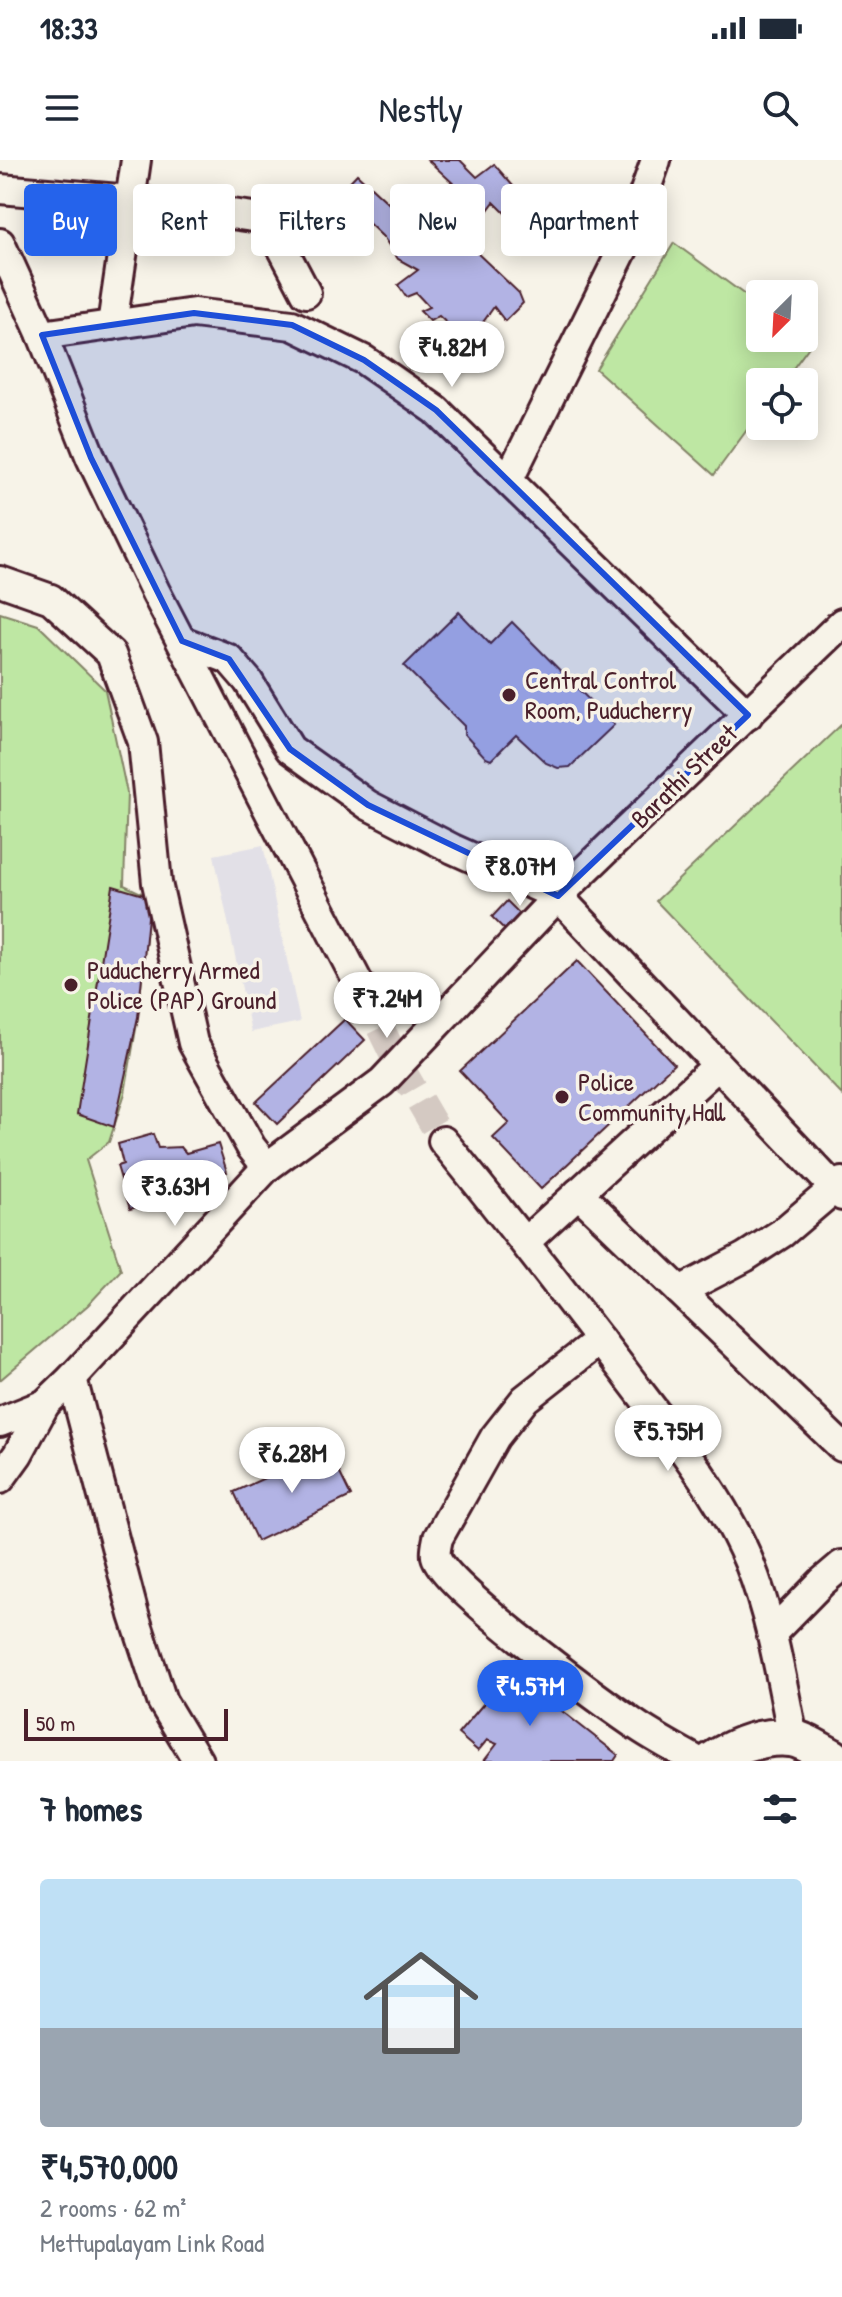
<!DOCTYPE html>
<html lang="en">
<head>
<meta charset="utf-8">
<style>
  :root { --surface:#fff; --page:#f2f2f3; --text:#1f2937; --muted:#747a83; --line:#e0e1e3; --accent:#2563eb }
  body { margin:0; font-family:"Patrick Hand",sans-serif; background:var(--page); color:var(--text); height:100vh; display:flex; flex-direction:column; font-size:30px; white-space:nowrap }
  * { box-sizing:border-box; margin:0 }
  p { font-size:26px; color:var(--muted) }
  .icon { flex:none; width:44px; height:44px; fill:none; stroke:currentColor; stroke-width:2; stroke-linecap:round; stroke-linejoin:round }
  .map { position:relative; height:1601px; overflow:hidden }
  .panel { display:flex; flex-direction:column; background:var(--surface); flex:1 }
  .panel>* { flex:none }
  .hud { position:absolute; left:24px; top:24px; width:794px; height:72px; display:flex; gap:16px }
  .needle { width:52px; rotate:204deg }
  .controls { position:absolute; left:746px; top:120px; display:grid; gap:16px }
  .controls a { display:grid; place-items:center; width:72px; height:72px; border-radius:8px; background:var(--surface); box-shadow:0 4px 20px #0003; font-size:40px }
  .scale { position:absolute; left:24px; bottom:20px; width:204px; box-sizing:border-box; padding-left:8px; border:4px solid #4a1f2b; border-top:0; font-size:22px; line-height:28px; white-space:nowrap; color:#4a1f2b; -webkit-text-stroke:6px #f7f3e8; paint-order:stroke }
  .price { position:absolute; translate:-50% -68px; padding:0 18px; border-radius:28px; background:#fff; color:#222; font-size:26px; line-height:52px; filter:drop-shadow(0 2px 4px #0008) }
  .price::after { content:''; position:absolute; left:50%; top:48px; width:24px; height:18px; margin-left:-12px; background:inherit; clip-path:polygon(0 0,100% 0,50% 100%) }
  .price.on { background:var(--accent); color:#fff }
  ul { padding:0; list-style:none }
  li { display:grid; align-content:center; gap:16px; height:424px; padding:0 40px }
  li+li { border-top:2px solid var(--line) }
  li span { display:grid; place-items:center; height:248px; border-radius:8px; color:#555 }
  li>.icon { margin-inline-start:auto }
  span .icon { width:144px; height:144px; fill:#fffc; stroke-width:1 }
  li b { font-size:34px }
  h2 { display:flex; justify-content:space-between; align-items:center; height:96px; padding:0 40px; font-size:34px }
  .pill { padding:0 28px; border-radius:8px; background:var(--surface); box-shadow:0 4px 20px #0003; font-size:28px; line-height:72px }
  .pill.on { background:var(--accent); color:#fff }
  .status { display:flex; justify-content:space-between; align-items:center; height:56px; padding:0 40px; background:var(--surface); direction:ltr }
  .status svg { height:22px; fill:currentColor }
  header { display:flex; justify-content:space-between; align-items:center; height:104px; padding:0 40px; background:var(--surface); font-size:36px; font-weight:600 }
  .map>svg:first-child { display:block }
</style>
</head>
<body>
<div class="status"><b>18:33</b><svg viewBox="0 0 49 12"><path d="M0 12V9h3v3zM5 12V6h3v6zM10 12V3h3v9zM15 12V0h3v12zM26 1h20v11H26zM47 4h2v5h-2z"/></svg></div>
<header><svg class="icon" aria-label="menu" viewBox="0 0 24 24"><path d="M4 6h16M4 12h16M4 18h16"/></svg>Nestly<svg class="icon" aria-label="search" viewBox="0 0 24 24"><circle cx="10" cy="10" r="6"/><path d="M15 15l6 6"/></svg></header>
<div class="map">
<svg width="842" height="1601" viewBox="0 0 842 1601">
  <rect width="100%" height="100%" fill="#f7f3e8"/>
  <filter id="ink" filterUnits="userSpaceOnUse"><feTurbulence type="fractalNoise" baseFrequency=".0125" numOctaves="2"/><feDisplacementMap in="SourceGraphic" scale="16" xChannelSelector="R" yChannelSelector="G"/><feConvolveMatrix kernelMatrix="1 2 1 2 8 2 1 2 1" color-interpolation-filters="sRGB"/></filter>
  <g filter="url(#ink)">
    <polygon fill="#e2e0e7" points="263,685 300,862 251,872 214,695"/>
    <g fill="#bee7a3" stroke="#848367" stroke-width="2">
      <polygon points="674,83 760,146 760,178 803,178 811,184 783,222 760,222 760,252 714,315 596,209"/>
      <polygon points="0,453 38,465 105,530 127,633 124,725 150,737 138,857 125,933 109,982 86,1000 121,1110 88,1145 0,1220"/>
      <polygon points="842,564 842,935 656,741"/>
    </g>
    <g fill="#b2b3e4" stroke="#4a1f2b" stroke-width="2">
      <polygon points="428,0 460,0 477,17 494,4 513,26 564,76 546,94 494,42 479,62 466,50 450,67 519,133 523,143 505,161 494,147 468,183 439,156 430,161 420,151 429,147 416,133 406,137 398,125 418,110 398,99 384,78 338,34 357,14 428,80 459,43 453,37 456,26"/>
      <polygon points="459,452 490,484 512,462 614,565 570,607 558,608 546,603 516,575 491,600 486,598 464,574 464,566 404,506"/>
      <polygon points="113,726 150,737 138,857 114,967 77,954"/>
      <polygon points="507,741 520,754 505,770 492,757"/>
      <polygon points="577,801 674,904 541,1029 493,978 509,963 460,911"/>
      <polygon points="345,859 365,880 277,964 256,942"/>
      <polygon points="153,974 158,988 181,987 186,993 218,984 227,1012 193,1021 195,1030 130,1049 117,1006 123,1004 118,984"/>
      <polygon points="328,1289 351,1336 257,1381 234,1332"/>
      <polygon points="511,1511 618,1595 614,1601 484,1601 497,1584 487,1580 478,1591 458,1574"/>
    </g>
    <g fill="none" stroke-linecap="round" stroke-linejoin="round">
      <polyline stroke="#d4c9c2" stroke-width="28" stroke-dasharray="28 14" stroke-linecap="butt" points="362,830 395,898 443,981"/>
      <defs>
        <g id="minor">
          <polyline points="0,29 131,40 267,59 306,133"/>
          <polyline points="0,83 42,175 91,298 156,433 362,830"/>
          <polyline points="112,165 136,0"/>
          <polyline points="42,175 194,153 292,165 364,200 436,250 748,555"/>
          <polyline points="509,319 629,77 656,0"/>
          <polyline points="0,421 51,439 111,494 143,582 157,723 193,883 251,987 267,1007"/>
          <polyline points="182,481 229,499 248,521 290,589 368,645 453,689 558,736 842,1036"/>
          <path d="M443,981C505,1056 564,1133 623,1210C668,1270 720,1332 749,1402C772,1460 781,1518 793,1578"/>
          <polyline points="578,1033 842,1287"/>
          <polyline points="525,1082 717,906"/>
          <polyline points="680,1131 745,1097 782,1073 842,1022"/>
          <path d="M600,1180L525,1239L495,1277L438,1378C437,1383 435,1391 436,1396C442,1425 601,1541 633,1563C653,1577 676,1589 697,1601"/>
          <polyline points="72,1218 134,1455 162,1541 198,1601"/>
          <polyline points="0,1262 45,1244 72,1218 267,1007 382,922 558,736 842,463"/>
          <polyline points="0,1319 18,1294 45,1244"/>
          <polyline points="773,1472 822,1422 842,1405"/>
        </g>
        <path id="tertiary" d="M712,1601C735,1586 762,1575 791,1578C804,1580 820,1591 832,1597L836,1601"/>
      </defs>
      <use href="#minor" stroke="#4a1f2b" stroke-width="34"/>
      <use href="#tertiary" stroke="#4a1f2b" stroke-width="42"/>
      <use href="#minor" stroke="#f7f3e8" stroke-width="28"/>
      <use href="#tertiary" stroke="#f7f3e8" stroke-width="36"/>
    </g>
  </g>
  <path fill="#1d4ed8" fill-opacity="0.2" stroke="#1d4ed8" stroke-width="6" stroke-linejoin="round" d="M194,153L292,165L364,200L436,250L748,555L558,736L368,645L290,589L229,499L182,481L91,298L42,175Z"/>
  <g fill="#4a1f2b" stroke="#f7f3e8" stroke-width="3">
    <circle cx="509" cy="535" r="8"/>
    <circle cx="71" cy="825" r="8"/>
    <circle cx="562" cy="937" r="8"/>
  </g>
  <g text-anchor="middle" stroke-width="7" stroke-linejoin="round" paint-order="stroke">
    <g font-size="26" fill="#4a1f2b" stroke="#f7f3e8" text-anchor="start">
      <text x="525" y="529">Central Control<tspan x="525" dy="30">Room, Puducherry</tspan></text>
      <text x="87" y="819">Puducherry Armed<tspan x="87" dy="30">Police (PAP) Ground</tspan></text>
      <text x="578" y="931">Police<tspan x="578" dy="30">Community Hall</tspan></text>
    </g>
    <g font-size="26" fill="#4a1f2b" stroke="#f7f3e8">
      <text transform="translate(684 616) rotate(-44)" y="9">Barathi Street</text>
    </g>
  </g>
</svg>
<div class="controls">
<a><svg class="needle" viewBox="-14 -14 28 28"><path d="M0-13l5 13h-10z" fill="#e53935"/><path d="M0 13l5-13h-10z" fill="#747a83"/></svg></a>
<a><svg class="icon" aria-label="locate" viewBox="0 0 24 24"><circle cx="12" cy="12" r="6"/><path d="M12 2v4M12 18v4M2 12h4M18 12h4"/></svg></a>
</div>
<div class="scale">50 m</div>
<b class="price" style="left:452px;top:229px">₹4.82M</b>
<b class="price" style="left:520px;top:748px">₹8.07M</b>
<b class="price" style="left:387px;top:880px">₹7.24M</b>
<b class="price" style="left:175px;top:1068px">₹3.63M</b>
<b class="price" style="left:668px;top:1313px">₹5.75M</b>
<b class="price" style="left:292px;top:1335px">₹6.28M</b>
<b class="price on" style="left:530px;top:1568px">₹4.57M</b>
<div class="hud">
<a class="pill on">Buy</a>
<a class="pill">Rent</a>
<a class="pill">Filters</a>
<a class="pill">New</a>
<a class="pill">Apartment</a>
</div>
</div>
<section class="panel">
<h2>7 homes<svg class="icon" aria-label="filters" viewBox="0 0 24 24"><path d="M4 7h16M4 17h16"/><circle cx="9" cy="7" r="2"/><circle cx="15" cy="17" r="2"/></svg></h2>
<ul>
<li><span style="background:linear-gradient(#bfe0f5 60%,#9aa5b1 0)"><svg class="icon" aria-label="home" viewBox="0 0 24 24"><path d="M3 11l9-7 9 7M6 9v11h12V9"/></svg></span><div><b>₹4,570,000</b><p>2 rooms · 62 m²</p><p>Mettupalayam Link Road</p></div></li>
</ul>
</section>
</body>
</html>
